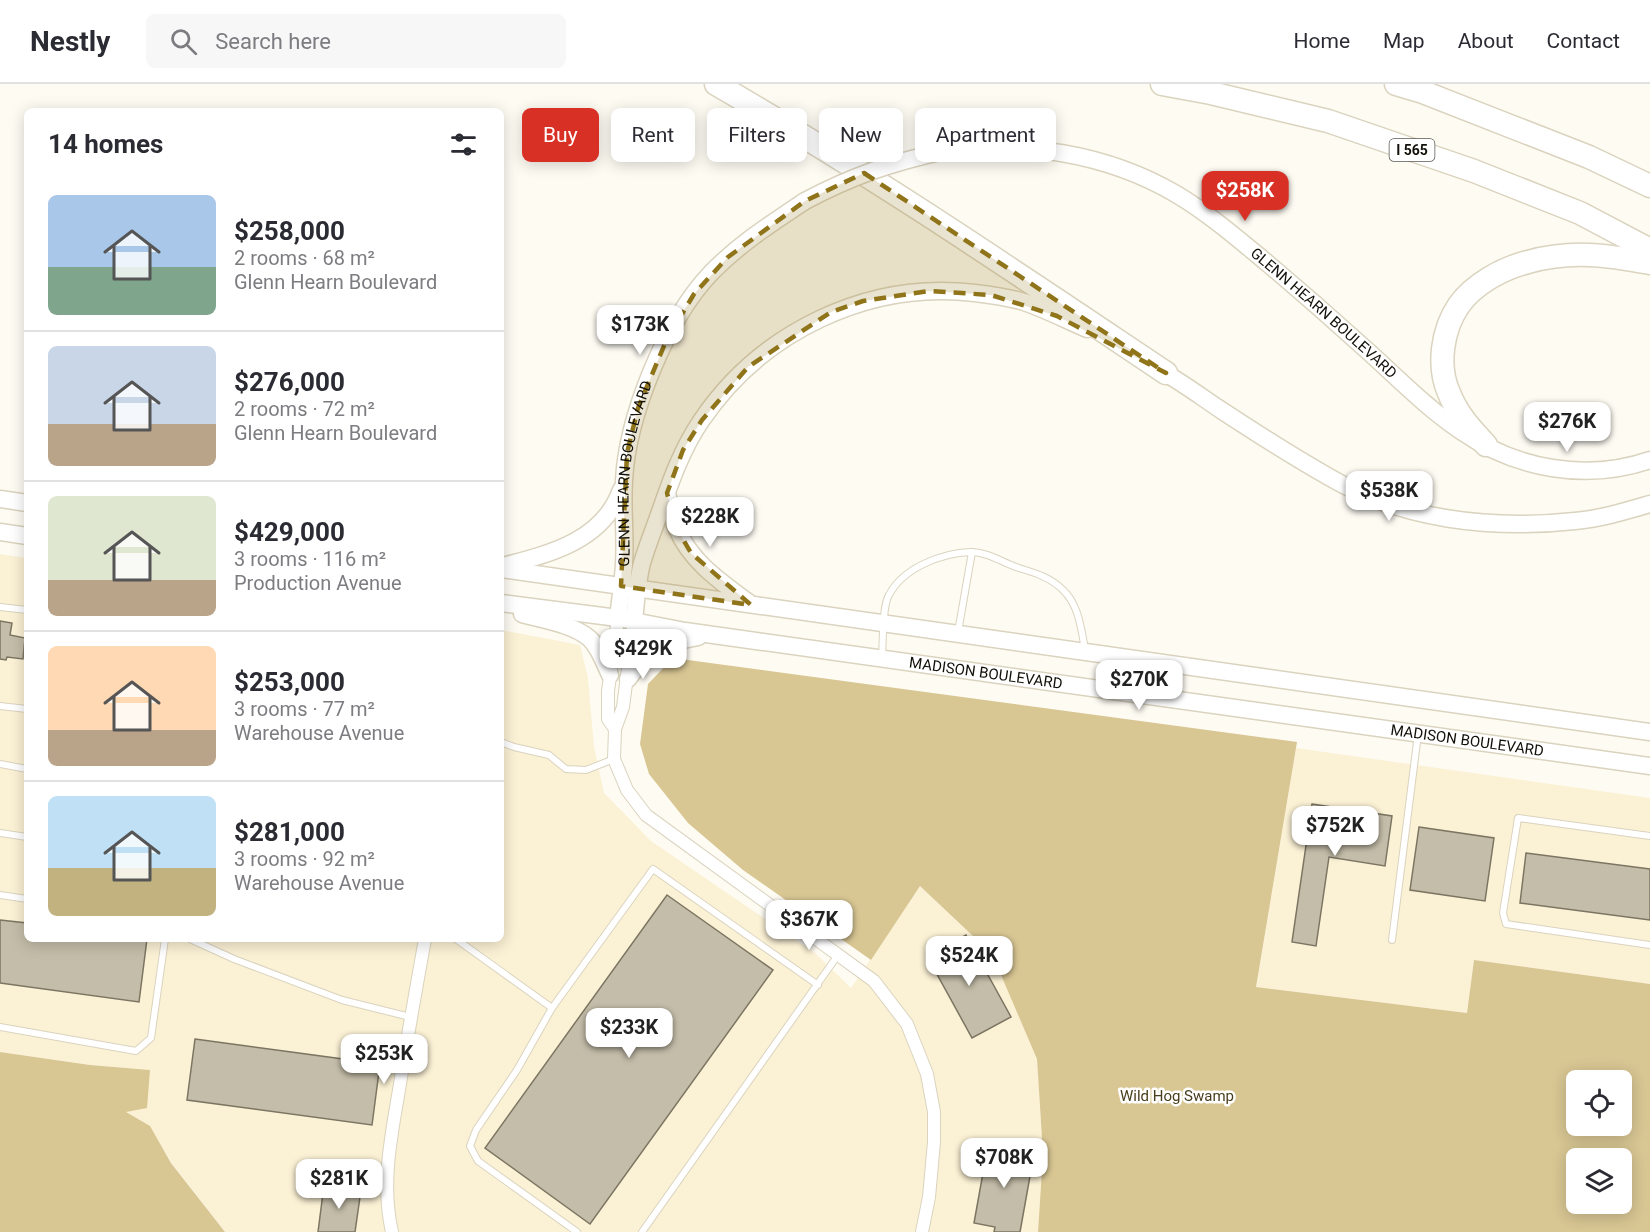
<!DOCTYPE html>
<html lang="en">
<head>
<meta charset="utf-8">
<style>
  :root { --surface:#fff; --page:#f7f7f7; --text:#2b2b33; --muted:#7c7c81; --line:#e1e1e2; --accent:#d93025 }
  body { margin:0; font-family:Roboto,sans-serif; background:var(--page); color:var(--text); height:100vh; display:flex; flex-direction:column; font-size:22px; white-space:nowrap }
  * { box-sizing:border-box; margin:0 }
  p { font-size:20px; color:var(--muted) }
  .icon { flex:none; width:33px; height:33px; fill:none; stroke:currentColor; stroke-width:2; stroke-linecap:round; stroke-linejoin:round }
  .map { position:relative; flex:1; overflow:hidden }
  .drawer { position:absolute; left:24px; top:24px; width:480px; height:834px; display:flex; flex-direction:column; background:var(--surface); border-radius:9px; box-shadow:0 3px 15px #0003 }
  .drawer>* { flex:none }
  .guide { position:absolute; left:522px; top:24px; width:570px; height:54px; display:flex; gap:12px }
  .fabs { position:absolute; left:1566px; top:986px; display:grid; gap:12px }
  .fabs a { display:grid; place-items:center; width:66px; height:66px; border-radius:9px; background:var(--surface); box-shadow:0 3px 15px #0003; font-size:30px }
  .price { position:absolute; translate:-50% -51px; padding:0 14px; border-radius:12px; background:#fff; color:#222; font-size:20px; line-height:39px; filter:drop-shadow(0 2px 3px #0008) }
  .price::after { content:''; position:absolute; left:50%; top:36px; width:18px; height:14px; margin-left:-9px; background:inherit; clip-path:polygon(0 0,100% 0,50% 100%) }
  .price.on { background:var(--accent); color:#fff }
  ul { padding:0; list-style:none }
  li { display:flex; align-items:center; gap:18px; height:150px; padding:0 24px }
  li+li { border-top:2px solid var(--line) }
  li span { display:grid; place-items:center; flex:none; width:168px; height:120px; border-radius:9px; color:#555 }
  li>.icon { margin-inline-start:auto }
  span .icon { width:72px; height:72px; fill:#fffc; stroke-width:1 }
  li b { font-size:26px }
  h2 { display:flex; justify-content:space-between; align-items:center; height:72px; padding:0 24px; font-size:26px }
  .tag { padding:0 21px; border-radius:9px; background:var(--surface); box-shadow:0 3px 15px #0003; font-size:21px; line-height:54px }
  .tag.on { background:var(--accent); color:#fff }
  header { display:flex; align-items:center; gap:36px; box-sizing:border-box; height:84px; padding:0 30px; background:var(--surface); border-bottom:2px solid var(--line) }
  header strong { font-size:28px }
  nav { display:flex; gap:33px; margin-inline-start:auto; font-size:21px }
  .search { width:420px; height:54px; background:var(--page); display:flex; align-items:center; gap:15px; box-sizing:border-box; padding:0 21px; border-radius:9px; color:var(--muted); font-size:22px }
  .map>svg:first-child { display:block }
</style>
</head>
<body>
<header>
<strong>Nestly</strong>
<div class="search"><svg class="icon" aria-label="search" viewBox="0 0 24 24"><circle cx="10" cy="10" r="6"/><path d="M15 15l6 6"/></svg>Search here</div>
<nav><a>Home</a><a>Map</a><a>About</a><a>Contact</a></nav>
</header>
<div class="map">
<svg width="1650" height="1148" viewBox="0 0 1650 1148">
  <rect width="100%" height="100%" fill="#fefbf3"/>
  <g fill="#fbf1d5">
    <polygon points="0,470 27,474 27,855 501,855 501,546 580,561 588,594 594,663 604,709 651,757 815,869 851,904 920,802 992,870 1037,975 1043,1070 1038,1148 225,1148 171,1078 150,1043 125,1028 148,993 149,986 90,981 0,968"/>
    <polygon points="1296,664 1650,714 1650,900 1474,876 1467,929 1256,903"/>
  </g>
  <g fill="#d8c693" fill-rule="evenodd">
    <path d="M673,574L1297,658L1256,903L1467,929L1474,876L1650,900V1148H1038L1043,1070L1037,975L992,870L920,802L871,876L743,786L688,739L649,690L640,660L648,600ZM1576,996H1622V1041H1576ZM1576,1074H1622V1119H1576Z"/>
    <polygon points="0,968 90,981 150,986 147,1024 126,1028 150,1042 171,1079 225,1148 0,1148"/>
  </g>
  <g fill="#c4bda9" stroke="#7c7562" stroke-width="1.5">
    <polygon points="0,537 12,539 10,551 25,554 23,575 7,573 6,576 0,575"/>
    <polygon points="1312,720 1392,732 1385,782 1329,773 1316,862 1292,858"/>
    <polygon points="1419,743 1494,754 1485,817 1410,806"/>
    <polygon points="1526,769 1650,785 1650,836 1520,819"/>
    <polygon points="667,811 773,886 590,1140 485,1064"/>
    <polygon points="0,836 27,839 27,855 147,855 139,918 0,899"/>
    <polygon points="966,851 1011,933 972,954 927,872"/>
    <polygon points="195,955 380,980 372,1041 187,1016"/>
    <polygon points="988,1061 1034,1070 1020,1148 994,1148 995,1143 974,1139"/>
    <polygon points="324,1101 361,1106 355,1148 318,1148"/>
  </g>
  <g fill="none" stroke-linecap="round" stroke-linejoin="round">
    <defs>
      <g id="lane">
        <polyline points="0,523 27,526"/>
        <polyline points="958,548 972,468"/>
        <path d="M882,574C883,560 882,522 889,511C903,484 941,469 971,468C988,468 1003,479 1019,484C1035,489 1050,493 1063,506C1079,521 1081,545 1085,565"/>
        <polyline points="0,622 27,625"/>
        <polyline points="501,658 514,663 549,671 566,685 586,686 614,675"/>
        <polyline points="0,680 27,685"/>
        <polyline points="0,749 27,753"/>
        <polyline points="1650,752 1518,734 1503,829 1506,840 1650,861"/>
        <polyline points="0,811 27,815"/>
        <polyline points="190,855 234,875 342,916 410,933"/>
        <polyline points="456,855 552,924"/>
        <polyline points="1392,856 1418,650"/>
        <polyline points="0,943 136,967 151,954 165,855"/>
        <polyline points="577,1148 478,1077 470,1062 476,1046 517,986 552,924 653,785 818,901"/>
        <polyline points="642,1148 838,871"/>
      </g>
      <g id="street">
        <polyline points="634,538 623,623 615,645 614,675 627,706 646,731 874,897 907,940 927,990 934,1028 934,1058 929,1113 922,1148"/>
        <polyline points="615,645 608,635 608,607 618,534"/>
        <path d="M392,1148C381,1100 391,1053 399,1006C407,955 416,905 425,855"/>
      </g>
      <g id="secondary">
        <path id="s1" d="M944,67C1023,57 1106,69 1176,110C1208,129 1237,154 1266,178C1298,205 1330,233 1361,261C1394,290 1425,323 1461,347C1516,385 1586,398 1650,376"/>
        <path d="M1156,284C1179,296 1200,312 1221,326C1256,349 1292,372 1329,393C1402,436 1491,446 1575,437C1600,435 1626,427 1650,420"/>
        <path d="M667,409C670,421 672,434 677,445C691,478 721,498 748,518"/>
        <polyline points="0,415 27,419"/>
        <polyline points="0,448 27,452"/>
        <path d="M503,482C549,470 603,457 621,406"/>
        <polyline points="501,485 1650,648"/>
        <path id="s2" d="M501,519L618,534L685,547L1650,682"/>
        <path d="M522,530C543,536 572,540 589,554C599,563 604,578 610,591"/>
        <path id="s3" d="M618,534C620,516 623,498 624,480C626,452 622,425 624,397C627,333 666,236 711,189C739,160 772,139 805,117"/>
        <path d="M634,538C636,518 637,499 642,479C647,462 654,445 660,428C671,396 682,365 701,337C761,248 868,196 975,209C991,211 1008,213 1024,218C1045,225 1066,236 1087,245"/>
        <polyline points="628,595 645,572 669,559 698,553"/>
      </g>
      <g id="highway">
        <path d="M716,0C871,90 1018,190 1166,289"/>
        <polyline points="1162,0 1211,9 1328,37 1474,87 1580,129 1650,166"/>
        <polyline points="1396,0 1423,8 1589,73 1650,102"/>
        <path d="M1486,361C1471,345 1457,330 1449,309C1437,282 1442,246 1459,221C1474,200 1503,184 1528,178C1571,166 1607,171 1650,179"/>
      </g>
    </defs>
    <use href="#lane" stroke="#dad3be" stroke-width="8"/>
    <use href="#street" stroke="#dad3be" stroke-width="14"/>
    <use href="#secondary" stroke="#dad3be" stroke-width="19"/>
    <use href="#highway" stroke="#dad3be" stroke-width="25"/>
    <use href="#lane" stroke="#fff" stroke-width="6"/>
    <use href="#street" stroke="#fff" stroke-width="12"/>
    <use href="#secondary" stroke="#fff" stroke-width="16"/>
    <use href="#highway" stroke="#fff" stroke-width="22"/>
    <defs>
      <path id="secondary-bridge" d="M805,117C854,91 891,79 944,67"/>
    </defs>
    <use href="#secondary-bridge" stroke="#dad3be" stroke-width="19" stroke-linecap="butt"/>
    <use href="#secondary-bridge" stroke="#fff" stroke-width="16"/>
  </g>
  <path fill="#8f7419" fill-opacity="0.2" stroke="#8f7419" stroke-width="4.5" stroke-dasharray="12 8" stroke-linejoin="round" d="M864,89L1166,289L1057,232L991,211L929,207L863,217L831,228L748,283L702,336L683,366L667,409L677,445L691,469L751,521L621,502L627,369L638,324L666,257L694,210L728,173L805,117Z"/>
  <g text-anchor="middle" stroke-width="5" stroke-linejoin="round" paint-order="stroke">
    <rect fill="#fff" stroke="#595853" stroke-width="1.5" x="1389.5" y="55" width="45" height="22" rx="4.5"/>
    <g font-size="14" font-weight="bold" fill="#121009">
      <text x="1412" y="71">I 565</text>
    </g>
    <g font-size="15" fill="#121009" stroke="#fff">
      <text dy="5" stroke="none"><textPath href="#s1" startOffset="430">GLENN HEARN BOULEVARD</textPath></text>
      <text dy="5" stroke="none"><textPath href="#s3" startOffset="146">GLENN HEARN BOULEVARD</textPath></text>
      <text dy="5" stroke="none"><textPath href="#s2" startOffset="490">MADISON BOULEVARD</textPath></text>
      <text dy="5" stroke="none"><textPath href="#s2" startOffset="976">MADISON BOULEVARD</textPath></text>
    </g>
    <g font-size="15" fill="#483d1c" stroke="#fff">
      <text x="1177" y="1017">Wild Hog Swamp</text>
    </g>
  </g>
</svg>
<div class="fabs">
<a><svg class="icon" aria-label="locate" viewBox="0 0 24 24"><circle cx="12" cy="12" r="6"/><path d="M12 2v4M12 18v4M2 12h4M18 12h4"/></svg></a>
<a><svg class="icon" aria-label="layers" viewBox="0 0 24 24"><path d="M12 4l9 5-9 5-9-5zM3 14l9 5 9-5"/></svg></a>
</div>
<b class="price on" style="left:1245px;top:138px">$258K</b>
<b class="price" style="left:640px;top:272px">$173K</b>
<b class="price" style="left:1567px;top:369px">$276K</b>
<b class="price" style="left:1389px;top:438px">$538K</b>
<b class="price" style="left:710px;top:464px">$228K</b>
<b class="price" style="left:643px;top:596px">$429K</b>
<b class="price" style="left:1139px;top:627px">$270K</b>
<b class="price" style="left:1335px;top:773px">$752K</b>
<b class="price" style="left:809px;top:867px">$367K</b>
<b class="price" style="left:969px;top:903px">$524K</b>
<b class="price" style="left:629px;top:975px">$233K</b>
<b class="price" style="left:384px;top:1001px">$253K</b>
<b class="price" style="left:1004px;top:1105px">$708K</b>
<b class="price" style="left:339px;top:1126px">$281K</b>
<div class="guide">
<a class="tag on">Buy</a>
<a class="tag">Rent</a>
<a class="tag">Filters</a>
<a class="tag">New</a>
<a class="tag">Apartment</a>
</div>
<section class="drawer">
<h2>14 homes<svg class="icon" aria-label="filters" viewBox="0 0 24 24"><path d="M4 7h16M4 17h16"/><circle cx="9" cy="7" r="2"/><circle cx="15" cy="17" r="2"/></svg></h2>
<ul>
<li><span style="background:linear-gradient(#a9c7e8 60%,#7fa58c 0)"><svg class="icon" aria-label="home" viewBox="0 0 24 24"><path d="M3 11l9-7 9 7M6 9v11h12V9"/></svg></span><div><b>$258,000</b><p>2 rooms · 68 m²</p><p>Glenn Hearn Boulevard</p></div></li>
<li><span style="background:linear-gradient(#c9d6e8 65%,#b9a48a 0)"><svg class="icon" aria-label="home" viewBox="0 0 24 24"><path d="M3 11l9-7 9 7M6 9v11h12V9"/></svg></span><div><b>$276,000</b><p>2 rooms · 72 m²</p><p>Glenn Hearn Boulevard</p></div></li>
<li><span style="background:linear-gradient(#dfe7d0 70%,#b9a48a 0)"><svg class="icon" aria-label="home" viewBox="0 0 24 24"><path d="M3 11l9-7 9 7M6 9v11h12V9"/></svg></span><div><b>$429,000</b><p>3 rooms · 116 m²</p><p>Production Avenue</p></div></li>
<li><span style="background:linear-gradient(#ffd9b3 70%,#b9a48a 0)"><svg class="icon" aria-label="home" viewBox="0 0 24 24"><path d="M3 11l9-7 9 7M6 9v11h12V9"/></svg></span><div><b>$253,000</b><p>3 rooms · 77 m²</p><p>Warehouse Avenue</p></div></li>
<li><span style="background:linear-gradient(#bfe0f5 60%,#c2b280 0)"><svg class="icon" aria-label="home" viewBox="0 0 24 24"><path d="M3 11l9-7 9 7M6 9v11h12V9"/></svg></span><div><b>$281,000</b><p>3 rooms · 92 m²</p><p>Warehouse Avenue</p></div></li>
</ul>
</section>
</div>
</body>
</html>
